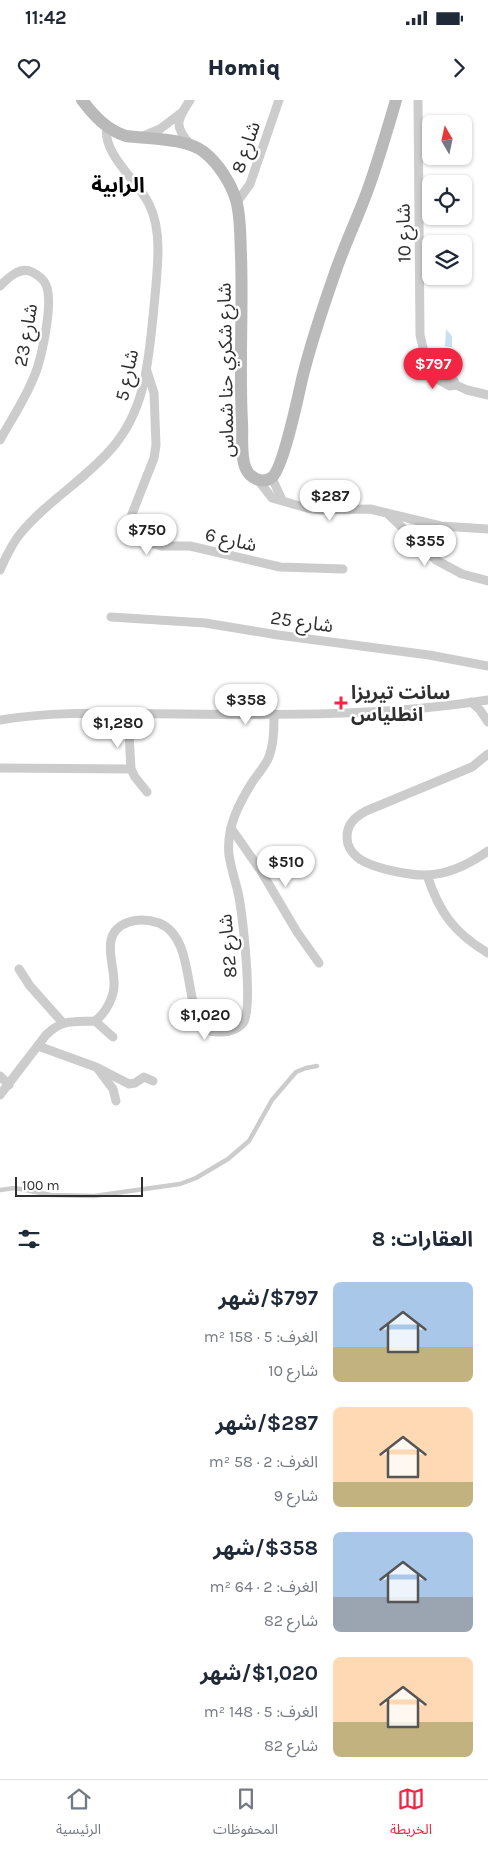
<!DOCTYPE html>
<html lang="ar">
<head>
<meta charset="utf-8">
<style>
  :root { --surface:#fff; --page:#f6f6f7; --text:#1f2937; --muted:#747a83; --line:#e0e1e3; --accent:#f22542 }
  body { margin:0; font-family:Karla,"Noto Sans Arabic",sans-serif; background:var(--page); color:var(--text); direction:rtl; height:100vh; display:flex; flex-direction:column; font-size:19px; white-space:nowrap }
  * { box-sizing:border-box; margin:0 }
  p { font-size:16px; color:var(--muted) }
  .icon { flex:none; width:28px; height:28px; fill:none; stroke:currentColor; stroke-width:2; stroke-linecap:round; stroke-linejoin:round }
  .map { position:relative; height:1109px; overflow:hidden; direction:ltr }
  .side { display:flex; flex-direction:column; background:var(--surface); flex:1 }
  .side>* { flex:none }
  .needle { width:32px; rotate:351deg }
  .fabs { position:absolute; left:422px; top:15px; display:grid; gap:10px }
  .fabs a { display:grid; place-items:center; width:50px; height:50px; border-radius:8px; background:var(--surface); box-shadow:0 1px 4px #0004; font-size:25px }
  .scale { position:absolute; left:15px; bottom:12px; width:128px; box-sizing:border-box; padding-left:5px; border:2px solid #2f2f2f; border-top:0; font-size:14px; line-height:18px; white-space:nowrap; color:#2f2f2f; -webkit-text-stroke:4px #fff; paint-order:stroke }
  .price { position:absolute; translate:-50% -42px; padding:0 11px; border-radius:18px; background:#fff; color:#222; font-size:16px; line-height:32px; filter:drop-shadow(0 1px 2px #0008) }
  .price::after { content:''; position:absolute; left:50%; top:30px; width:15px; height:11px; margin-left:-8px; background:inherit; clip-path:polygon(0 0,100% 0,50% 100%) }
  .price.current { background:var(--accent); color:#fff }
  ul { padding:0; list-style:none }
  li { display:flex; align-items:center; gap:15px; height:125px; padding:0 15px }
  li span { display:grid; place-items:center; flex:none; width:140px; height:100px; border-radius:8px; color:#555 }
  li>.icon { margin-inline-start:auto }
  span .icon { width:60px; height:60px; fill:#fffc; stroke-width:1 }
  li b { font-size:21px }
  h2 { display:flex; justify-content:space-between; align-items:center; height:60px; padding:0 15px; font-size:21px }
  .status { display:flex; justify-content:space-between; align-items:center; height:35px; padding:0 25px; background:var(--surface); direction:ltr }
  .status svg { height:14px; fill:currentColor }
  header { display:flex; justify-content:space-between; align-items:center; height:65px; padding:0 15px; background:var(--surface); font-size:22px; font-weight:800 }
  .tab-bar { display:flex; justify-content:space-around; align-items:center; height:70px; border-top:1px solid var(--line); background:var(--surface); font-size:14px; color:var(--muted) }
  .tab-bar a { display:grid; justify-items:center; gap:2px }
  .tab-bar .current { color:var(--accent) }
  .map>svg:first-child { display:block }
</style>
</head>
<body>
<div class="status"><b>11:42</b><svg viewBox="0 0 49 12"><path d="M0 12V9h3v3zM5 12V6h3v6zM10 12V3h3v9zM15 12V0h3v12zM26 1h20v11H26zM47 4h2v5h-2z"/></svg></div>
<header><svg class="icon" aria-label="forward" viewBox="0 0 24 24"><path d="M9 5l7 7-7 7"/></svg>Homiq<svg class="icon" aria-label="heart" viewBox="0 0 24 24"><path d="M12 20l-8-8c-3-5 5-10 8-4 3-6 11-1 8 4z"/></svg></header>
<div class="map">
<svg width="488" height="1109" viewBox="0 0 488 1109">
  <rect width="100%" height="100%" fill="#fff"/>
  <polygon fill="#c7e2ee" points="446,229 452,236 452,247 445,246"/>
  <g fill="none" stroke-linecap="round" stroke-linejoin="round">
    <polyline stroke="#ccc" stroke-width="4.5" points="0,1090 15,1088 51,1095 94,1096 180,1084 196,1078 228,1059 249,1041 272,1000 296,972 306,968 317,966"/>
    <g stroke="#ccc" stroke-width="9">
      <polyline points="418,0 420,235 425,256 431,271 439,280 450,286 456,285 467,290 488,295"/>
      <polyline points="141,37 160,29 181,13"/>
      <path d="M189,43C173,25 178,19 190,0"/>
      <polyline points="237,102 250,84 279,0"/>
      <path d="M0,186C8,178 20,166 32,172C38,175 44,180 46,185C54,203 41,262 33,279C24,301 11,320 0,340"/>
      <path d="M428,265C440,267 452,274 456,285"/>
      <polyline points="147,271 154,293 156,345 154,358 132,414 132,427 136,435 141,441 161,446 190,446 280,467 343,469"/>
      <polyline points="272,378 282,400"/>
      <polyline points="258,380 272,398 307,408 321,410 370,409 441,426 488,429"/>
      <polyline points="387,413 436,460 462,474 488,481"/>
      <path d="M0,470C6,457 11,445 20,434C47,401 85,380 112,348C145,310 148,264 153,217C155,194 158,171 158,149C158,134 156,118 149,104C138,81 101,53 107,26"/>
      <polyline points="111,517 205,523 278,535 429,555 488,566"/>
      <polyline points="471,602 480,610 488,622"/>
      <polyline points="128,614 131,669 135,677 147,692"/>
      <path d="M0,620C59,610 121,614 182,614C284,615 387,616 488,600"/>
      <path d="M488,654L472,667L366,711C355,717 347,724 347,737C347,745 351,752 357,757C370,768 411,776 428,775C449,774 471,763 488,751"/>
      <polyline points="0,668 131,669"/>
      <polyline points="231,728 261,771 297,832 319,863"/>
      <path d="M427,775C439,812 454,833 488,853"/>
      <polyline points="19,869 30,886 63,923"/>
      <polyline points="95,921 113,937"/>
      <polyline points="38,946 96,967 129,984 135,983 144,977 153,981"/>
      <polyline points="98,969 113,989 116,1001"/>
      <polyline points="0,976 9,985"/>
      <path d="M0,995L46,935C62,919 73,922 95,921C106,913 115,896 114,882C114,861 99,832 129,822C138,819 150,820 159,823C198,839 181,911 208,930C212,933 217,932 222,932C229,932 238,929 243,923C254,910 242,812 238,792C235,780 231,768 229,755C226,728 239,703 253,681C258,674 264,667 268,659C274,645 274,629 274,614"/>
    </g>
    <path stroke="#b9b9b9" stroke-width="12" d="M82,0C94,16 107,30 126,36C149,39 186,38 204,52C218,63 231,83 236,100C241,117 240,137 241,155C243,211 239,267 242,323C243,337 240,356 246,369C250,378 262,384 271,378C283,371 299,292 303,275C312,240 324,204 336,170C345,144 357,119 367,92C378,62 387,31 396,0"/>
  </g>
  <path fill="#f22542" stroke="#fff" stroke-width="2" d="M338.5 595.5h5v5h5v5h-5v5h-5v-5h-5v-5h5z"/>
  <g text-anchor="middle" stroke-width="5" stroke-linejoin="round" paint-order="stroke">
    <g font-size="19" fill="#2f2f2f" stroke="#fff">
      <text transform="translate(245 47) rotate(-71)" y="7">شارع 8</text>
      <text transform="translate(403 133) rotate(-91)" y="7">شارع 10</text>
      <text transform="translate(25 235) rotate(-80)" y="7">شارع 23</text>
      <text transform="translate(225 270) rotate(-91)" y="7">شارع شكري حنا شماس</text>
      <text transform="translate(126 275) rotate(-78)" y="7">شارع 5</text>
      <text transform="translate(231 439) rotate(13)" y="7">شارع 6</text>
      <text transform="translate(302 521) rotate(8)" y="7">شارع 25</text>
      <text transform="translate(227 846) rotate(-95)" y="7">شارع 82</text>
    </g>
    <g font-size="19" font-weight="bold" fill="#2f2f2f" stroke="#fff" text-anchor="start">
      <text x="351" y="599">سانت تيريزا<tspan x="351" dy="22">انطلياس</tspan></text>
    </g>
    <g font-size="21" font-weight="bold" fill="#000" stroke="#fff">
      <text x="118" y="92">الرابية</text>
    </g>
  </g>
</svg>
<div class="fabs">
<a><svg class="needle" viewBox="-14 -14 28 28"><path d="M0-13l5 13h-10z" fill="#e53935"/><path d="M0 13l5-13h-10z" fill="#747a83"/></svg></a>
<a><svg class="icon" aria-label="locate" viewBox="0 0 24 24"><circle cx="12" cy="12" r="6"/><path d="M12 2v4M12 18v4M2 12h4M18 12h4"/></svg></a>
<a><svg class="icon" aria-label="layers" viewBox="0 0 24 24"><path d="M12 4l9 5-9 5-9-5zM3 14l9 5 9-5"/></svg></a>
</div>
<div class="scale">100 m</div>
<b class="price current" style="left:433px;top:290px">$797</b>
<b class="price" style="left:330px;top:422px">$287</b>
<b class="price" style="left:147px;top:456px">$750</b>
<b class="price" style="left:425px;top:467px">$355</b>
<b class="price" style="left:246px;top:626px">$358</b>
<b class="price" style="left:118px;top:649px">$1,280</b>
<b class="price" style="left:286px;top:788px">$510</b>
<b class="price" style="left:205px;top:941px">$1,020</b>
</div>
<section class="side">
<h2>العقارات: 8<svg class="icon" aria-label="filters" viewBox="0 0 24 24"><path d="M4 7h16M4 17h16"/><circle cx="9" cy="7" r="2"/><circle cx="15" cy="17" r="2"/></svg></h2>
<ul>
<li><span style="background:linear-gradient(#a9c7e8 65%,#c2b280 0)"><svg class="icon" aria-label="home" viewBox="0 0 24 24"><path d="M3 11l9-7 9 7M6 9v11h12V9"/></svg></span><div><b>$797/شهر</b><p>الغرف: 5 · 158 m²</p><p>شارع 10</p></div></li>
<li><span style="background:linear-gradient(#ffd9b3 75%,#c2b280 0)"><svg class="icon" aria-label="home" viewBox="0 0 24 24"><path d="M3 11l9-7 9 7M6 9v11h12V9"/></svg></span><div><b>$287/شهر</b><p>الغرف: 2 · 58 m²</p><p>شارع 9</p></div></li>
<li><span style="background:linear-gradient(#a9c7e8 65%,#9aa5b1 0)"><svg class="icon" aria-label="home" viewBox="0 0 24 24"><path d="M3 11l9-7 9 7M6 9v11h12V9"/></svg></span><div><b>$358/شهر</b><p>الغرف: 2 · 64 m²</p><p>شارع 82</p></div></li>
<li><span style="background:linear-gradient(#ffd9b3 65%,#c2b280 0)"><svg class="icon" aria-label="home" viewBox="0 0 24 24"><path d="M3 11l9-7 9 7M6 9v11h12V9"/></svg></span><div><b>$1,020/شهر</b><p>الغرف: 5 · 148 m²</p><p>شارع 82</p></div></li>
</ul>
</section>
<nav class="tab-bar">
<a class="current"><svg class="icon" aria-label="map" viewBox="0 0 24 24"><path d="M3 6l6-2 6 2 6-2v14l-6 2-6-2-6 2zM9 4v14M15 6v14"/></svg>الخريطة</a>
<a><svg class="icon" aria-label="saved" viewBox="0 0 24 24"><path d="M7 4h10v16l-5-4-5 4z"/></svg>المحفوظات</a>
<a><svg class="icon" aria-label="home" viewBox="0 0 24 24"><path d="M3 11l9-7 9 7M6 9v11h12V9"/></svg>الرئيسية</a>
</nav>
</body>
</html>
